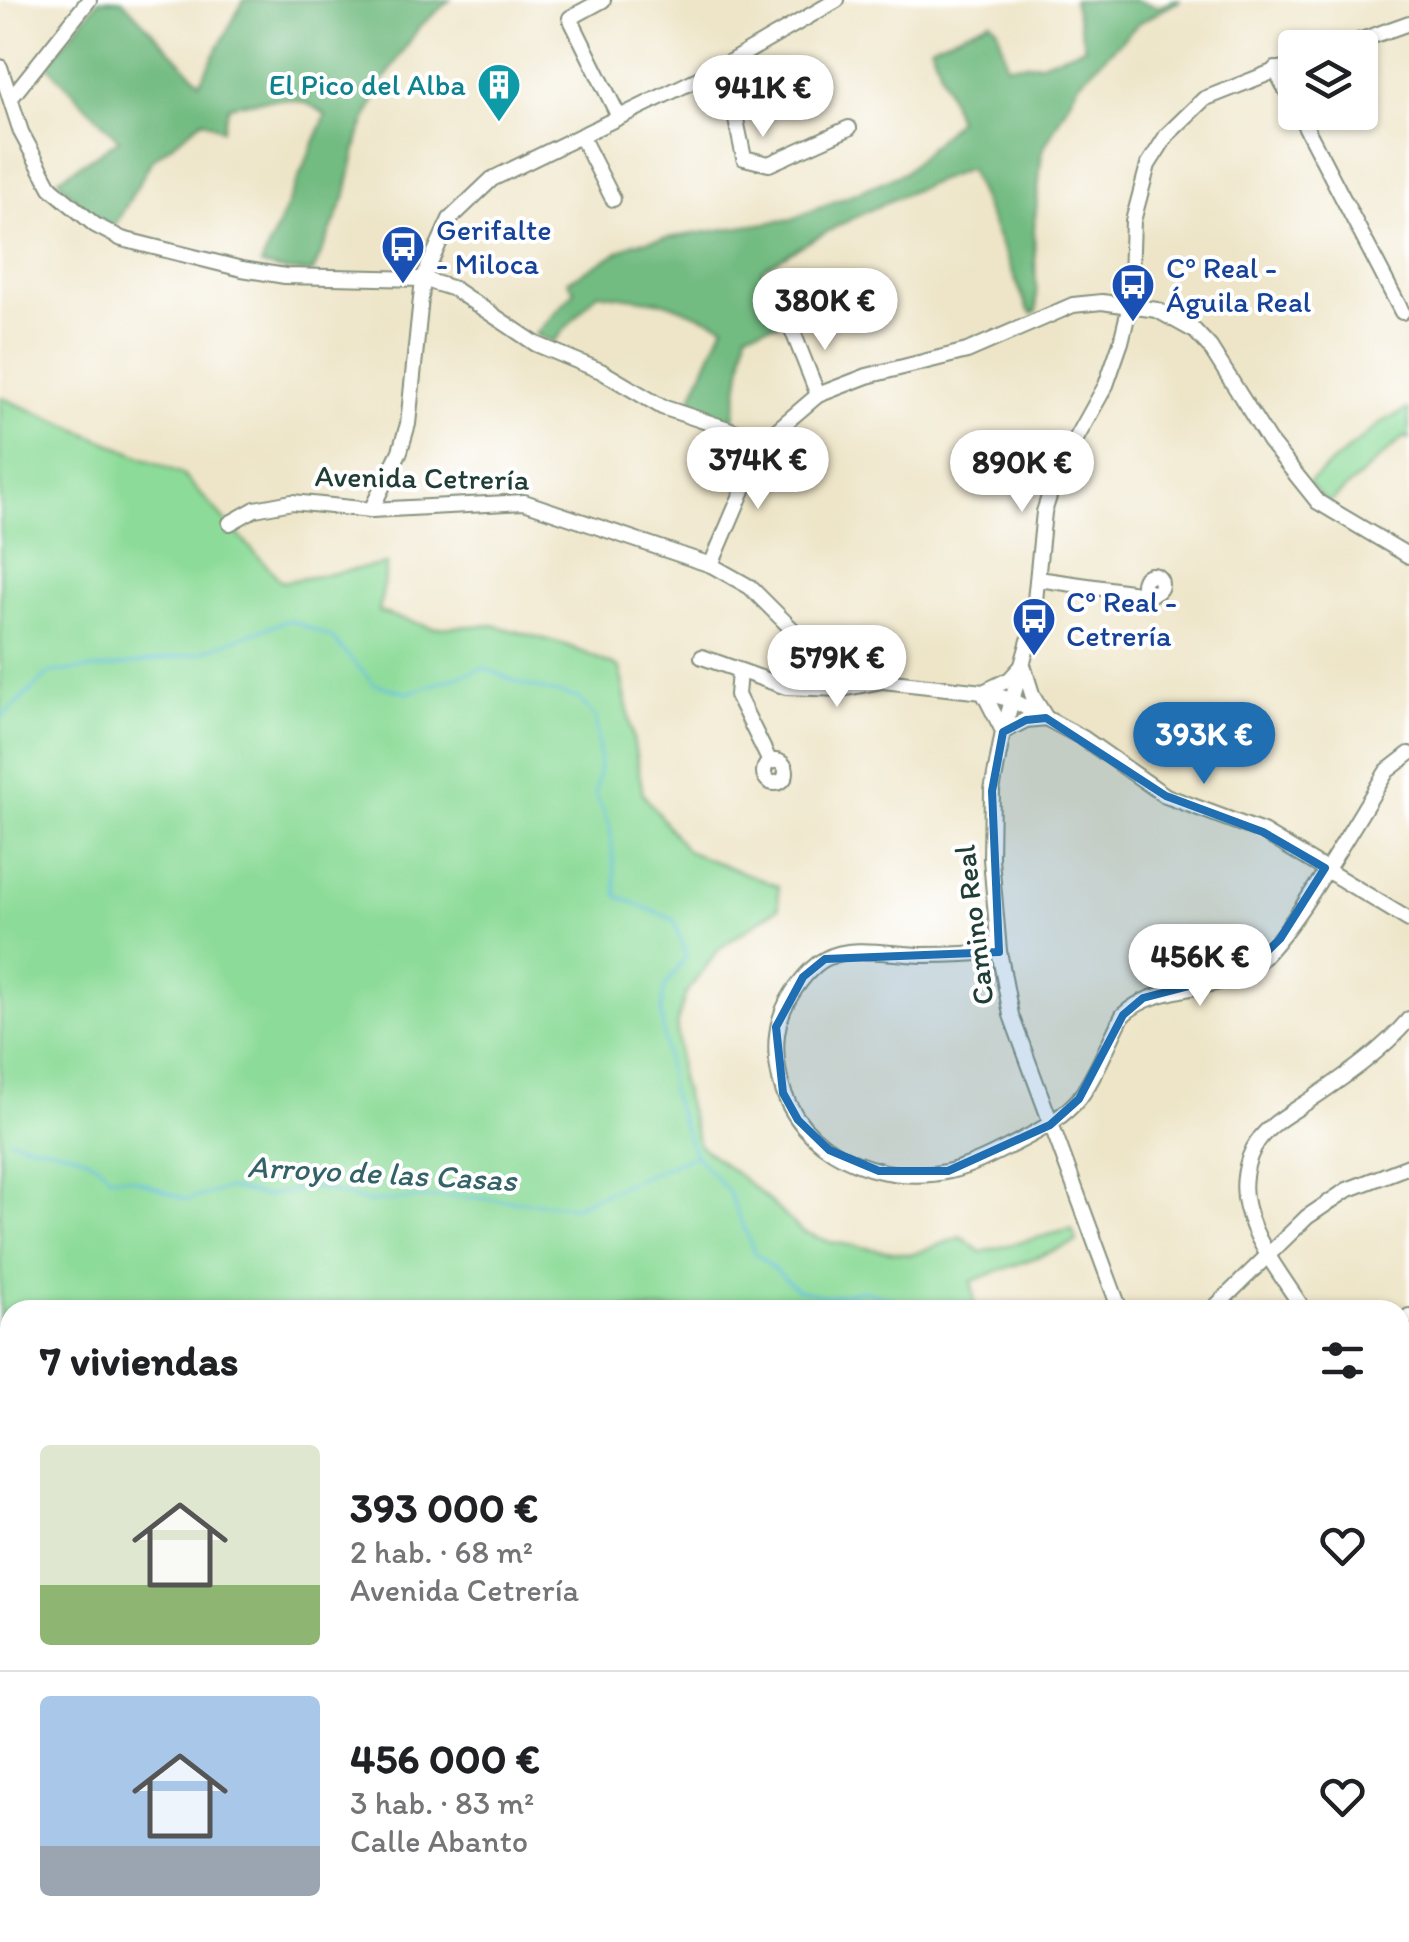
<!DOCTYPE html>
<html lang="es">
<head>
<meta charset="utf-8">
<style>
  :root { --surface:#fff; --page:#f2f2f2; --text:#202124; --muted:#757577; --line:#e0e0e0; --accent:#1f6fb2 }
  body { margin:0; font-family:Itim,sans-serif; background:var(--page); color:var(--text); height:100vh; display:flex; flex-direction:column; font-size:38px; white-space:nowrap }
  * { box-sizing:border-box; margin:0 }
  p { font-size:32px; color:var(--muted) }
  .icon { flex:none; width:55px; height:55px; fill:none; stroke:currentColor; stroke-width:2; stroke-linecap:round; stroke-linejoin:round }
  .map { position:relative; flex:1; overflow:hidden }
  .sheet { position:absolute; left:0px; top:1300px; width:1410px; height:642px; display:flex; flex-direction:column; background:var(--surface); border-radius:30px 30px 0 0; box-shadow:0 2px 8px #0004 }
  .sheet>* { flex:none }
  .fabs { position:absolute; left:1278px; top:30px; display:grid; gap:20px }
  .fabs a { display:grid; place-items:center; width:100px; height:100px; border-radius:10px; background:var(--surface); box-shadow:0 2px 8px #0004; font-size:50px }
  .price { position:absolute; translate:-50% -85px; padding:0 22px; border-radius:35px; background:#fff; color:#222; font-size:32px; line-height:65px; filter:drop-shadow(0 2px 5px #0008) }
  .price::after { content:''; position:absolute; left:50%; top:60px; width:30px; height:22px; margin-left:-15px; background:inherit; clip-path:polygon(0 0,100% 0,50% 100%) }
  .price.selected { background:var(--accent); color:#fff }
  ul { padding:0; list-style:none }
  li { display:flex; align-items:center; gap:30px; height:250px; padding:0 40px }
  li+li { border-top:2px solid var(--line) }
  li span { display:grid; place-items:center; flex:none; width:280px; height:200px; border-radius:10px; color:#555 }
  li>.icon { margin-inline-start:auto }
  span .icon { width:120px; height:120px; fill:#fffc; stroke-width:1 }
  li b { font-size:42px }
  h2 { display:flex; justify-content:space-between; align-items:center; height:120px; padding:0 40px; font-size:42px }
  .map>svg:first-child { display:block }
</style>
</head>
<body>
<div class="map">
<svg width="1409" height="1942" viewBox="0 0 1409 1942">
  <rect width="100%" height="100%" fill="#fff"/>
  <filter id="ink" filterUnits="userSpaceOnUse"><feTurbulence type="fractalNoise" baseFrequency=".01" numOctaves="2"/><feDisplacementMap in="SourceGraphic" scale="20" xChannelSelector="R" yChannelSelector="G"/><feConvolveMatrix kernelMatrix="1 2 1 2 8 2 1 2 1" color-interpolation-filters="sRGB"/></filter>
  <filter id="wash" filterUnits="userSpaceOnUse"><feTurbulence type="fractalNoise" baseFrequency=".0048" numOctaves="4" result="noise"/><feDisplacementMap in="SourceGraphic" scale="40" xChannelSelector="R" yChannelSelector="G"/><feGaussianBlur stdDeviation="2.25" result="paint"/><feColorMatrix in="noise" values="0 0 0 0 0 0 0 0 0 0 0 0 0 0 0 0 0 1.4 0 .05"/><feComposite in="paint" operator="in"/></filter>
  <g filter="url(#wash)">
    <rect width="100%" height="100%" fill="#eee5c8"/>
    <g fill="#8ddb99" stroke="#568c66" stroke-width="2.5">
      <polygon points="0,397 182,474 282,582 387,564 379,612 433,628 493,625 566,645 620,668 643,794 687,851 778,886 779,907 720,948 686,993 677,1022 680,1078 699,1145 757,1190 801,1231 830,1242 911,1255 961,1237 981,1252 1072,1229 1077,1242 972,1281 975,1310 10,1310 10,1681 0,1678"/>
      <polygon points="1409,409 1409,439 1404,437 1329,503 1308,483 1383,421"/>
      <polygon points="1403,1577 1409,1580 1409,1630 1400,1636 1400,1581"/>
      <polygon points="0,1903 10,1911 10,1932 37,1933 49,1942 0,1942"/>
      <polygon points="921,1933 972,1933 973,1942 921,1942"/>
    </g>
    <g fill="#72bb81" stroke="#487c5a" stroke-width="2.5">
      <path d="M99,0H122L200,82L244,0H450L419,27L381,85L359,136L345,198L313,272L288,271L261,265L326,115C300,92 262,99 229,106L222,130L203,120L152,160L114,227C92,217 73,199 58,179L119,140L47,65Z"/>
      <path d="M1073,0H1133L1160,7L1171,0H1181L1139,23L1080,81L1042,151L1034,229L1037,311L1032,313L1027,307L969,169C893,196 831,227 762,269L784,322L747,331L733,424L686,410L724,325L665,302L598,293L553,342L535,335L575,291L568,281L634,243L792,219L904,173L958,120L931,46L991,21L998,29L1007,65L1041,63L1085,47Z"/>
      <polygon points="0,1784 10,1795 10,1911 0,1903"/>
      <polygon points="1409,1909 1409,1942 1349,1942 1363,1933 1400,1932 1400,1913"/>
      <polygon points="38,1933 176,1933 182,1942 50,1942"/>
    </g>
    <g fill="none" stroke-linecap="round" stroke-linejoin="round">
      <g stroke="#61bddf" stroke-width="2.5">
        <polyline points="0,719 51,672 106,668 195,654 289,620 331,637 374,684 407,693 484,668 525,685 578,698 596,718 600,765 595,793 610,827 617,896 674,920 686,957 664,988 661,1013 671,1094 695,1155 728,1191 755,1253 798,1290 828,1297 863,1290 895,1300 899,1310"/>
        <path d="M10,1139C42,1150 87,1146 109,1176L132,1178L187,1200L228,1188L264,1196L316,1187L369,1202L454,1196L574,1206L695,1155"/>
      </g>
      <g stroke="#61bddf" stroke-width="18">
        <polyline points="0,1866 10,1874"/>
        <polyline points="76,1932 83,1942"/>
      </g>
    </g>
  </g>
  <g filter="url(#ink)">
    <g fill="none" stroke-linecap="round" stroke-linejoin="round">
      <defs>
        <g id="minor">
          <polyline points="603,0 570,18 618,115"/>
          <polyline points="1339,48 1409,23"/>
          <polyline points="0,67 21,132 51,188 95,225 122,239 242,269 285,276 423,279 454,289 536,344 601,371 662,407 764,441"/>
          <polyline points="1275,69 1295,107"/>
          <polyline points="714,71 735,115 744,158 769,164 849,128"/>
          <polyline points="11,98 89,0"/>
          <polyline points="1298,112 1402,312"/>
          <polyline points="581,136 613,199"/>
          <polyline points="791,327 818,395"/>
          <polyline points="371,510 400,451 408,424 423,279 450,219 492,179 714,71 837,0"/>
          <polyline points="230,523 255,509 292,502 371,510 524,502 711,565 750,587 812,649 846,667 883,681 983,692 1012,700 1083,738 1166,796 1263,832 1409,920"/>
          <polyline points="711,565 764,441 818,395 867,376 967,351 1073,305 1102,302 1157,310 1195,331 1210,347 1269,441 1318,502 1409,556"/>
          <circle cx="1152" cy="584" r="9"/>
          <polyline points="1038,579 1137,593 1144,589"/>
          <polyline points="702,657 786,687 842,689"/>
          <polyline points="739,672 737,695 770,762"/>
          <polyline points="845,682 842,689 882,681"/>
          <polyline points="983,692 1010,679 1020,668"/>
          <polyline points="983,692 1003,731"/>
          <polyline points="1003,732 1026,720 1046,718 1033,697 1023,665"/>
          <circle cx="775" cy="772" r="11"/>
          <path d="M999,951C974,954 948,955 923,955C893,955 852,944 825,959C812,966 801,980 793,992C775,1019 773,1047 780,1079C796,1152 881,1187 950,1171C970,1166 988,1157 1006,1148C1032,1135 1056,1123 1076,1102C1092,1085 1111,1037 1123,1015C1156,984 1206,993 1245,972C1284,951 1359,815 1387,771L1409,754"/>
          <polyline points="1120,1310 1011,1015 999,951 991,859 992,791 1003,732 1032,630 1044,512 1056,475 1106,385 1121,342 1130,305 1133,221 1148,165 1167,135 1204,99 1295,63"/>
          <polyline points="1212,1310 1307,1217 1347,1190 1409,1166"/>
          <path d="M1304,1310C1284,1279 1256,1244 1247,1208C1241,1186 1245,1160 1258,1141C1271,1122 1295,1111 1313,1098C1347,1075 1382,1051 1409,1019"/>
          <polyline points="1400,1324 1409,1316"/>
          <polyline points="1400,1390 1409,1394"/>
          <polyline points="1400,1490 1409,1499"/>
          <polyline points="1400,1682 1409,1671"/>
          <polyline points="0,1690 10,1692"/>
          <polyline points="272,1932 279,1942"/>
          <polyline points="382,1932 384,1942"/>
          <polyline points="485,1932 486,1942"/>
          <polyline points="870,1942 881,1932"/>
          <polyline points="1206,1942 1218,1932"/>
        </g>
      </defs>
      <use href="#minor" stroke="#86917e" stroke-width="18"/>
      <use href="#minor" stroke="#fff" stroke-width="14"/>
    </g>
  </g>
  <path fill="#1f6fb2" fill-opacity="0.2" stroke="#1f6fb2" stroke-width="8" stroke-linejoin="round" d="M1046,718L1166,796L1263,832L1325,868L1280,939L1247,971L1143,998L1123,1015L1079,1099L1050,1125L948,1171H879L829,1150L798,1120L783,1093L776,1027L803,977L825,959L999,952L992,791L1003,732L1026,720Z"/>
  <defs>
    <symbol id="building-pin" viewBox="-11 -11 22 30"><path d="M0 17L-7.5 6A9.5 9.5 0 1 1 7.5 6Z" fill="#0f9aa8" stroke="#fff"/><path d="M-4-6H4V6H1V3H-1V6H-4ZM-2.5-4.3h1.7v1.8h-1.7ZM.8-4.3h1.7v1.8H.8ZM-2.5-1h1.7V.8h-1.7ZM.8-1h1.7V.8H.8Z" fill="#fff"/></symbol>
    <symbol id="bus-pin" viewBox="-11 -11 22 30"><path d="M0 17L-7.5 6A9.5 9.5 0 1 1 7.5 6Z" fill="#1a4fb4" stroke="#fff"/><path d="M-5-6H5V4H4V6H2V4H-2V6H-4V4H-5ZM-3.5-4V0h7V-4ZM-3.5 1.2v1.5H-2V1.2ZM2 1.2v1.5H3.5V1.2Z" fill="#fff"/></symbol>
  </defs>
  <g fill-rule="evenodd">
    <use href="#building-pin" x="474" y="60" width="50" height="68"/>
    <use href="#bus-pin" x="378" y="222" width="50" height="68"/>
    <use href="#bus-pin" x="1108" y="260" width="50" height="68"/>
    <use href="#bus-pin" x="1009" y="594" width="50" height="68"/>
  </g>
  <g text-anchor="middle" stroke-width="8" stroke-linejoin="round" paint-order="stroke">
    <g font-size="30" fill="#0d838f" stroke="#fff" text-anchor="end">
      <text x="466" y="95">El Pico del Alba</text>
    </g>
    <g font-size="30" fill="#164399" stroke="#fff" text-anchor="start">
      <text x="436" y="240">Gerifalte<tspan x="436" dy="34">- Miloca</tspan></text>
      <text x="1166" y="278">Cº Real -<tspan x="1166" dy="34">Águila Real</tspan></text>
      <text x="1066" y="612">Cº Real -<tspan x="1066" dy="34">Cetrería</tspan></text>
    </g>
    <g font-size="30" fill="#1f3d34" stroke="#fff">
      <text transform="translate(422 478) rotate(1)" y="10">Avenida Cetrería</text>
      <text transform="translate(974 925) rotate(-97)" y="10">Camino Real</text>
    </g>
    <g font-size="32" font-style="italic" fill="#336367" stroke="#fff">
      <text transform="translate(382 1173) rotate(3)" y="11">Arroyo de las Casas</text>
    </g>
  </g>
</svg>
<div class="fabs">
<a><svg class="icon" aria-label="layers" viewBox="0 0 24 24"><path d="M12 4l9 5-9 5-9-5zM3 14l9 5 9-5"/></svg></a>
</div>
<b class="price" style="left:763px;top:140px">941K €</b>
<b class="price" style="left:825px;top:353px">380K €</b>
<b class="price" style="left:758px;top:512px">374K €</b>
<b class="price" style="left:1022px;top:515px">890K €</b>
<b class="price" style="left:837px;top:710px">579K €</b>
<b class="price selected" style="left:1204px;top:787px">393K €</b>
<b class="price" style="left:1200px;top:1009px">456K €</b>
<section class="sheet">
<h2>7 viviendas<svg class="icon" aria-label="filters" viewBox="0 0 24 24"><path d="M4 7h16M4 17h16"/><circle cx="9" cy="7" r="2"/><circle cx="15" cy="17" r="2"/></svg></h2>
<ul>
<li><span style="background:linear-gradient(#dfe7d0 70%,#8fb573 0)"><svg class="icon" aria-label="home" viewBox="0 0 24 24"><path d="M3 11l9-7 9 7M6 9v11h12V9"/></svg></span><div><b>393 000 €</b><p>2 hab. · 68 m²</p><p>Avenida Cetrería</p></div><svg class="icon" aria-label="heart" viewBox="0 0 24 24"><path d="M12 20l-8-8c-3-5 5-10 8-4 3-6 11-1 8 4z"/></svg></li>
<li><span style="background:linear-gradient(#a9c7e8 75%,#9aa5b1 0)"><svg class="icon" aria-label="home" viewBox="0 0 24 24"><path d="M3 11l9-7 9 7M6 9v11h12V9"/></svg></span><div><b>456 000 €</b><p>3 hab. · 83 m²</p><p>Calle Abanto</p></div><svg class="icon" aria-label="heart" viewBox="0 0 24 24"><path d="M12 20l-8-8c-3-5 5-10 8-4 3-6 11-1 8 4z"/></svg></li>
</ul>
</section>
</div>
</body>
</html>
